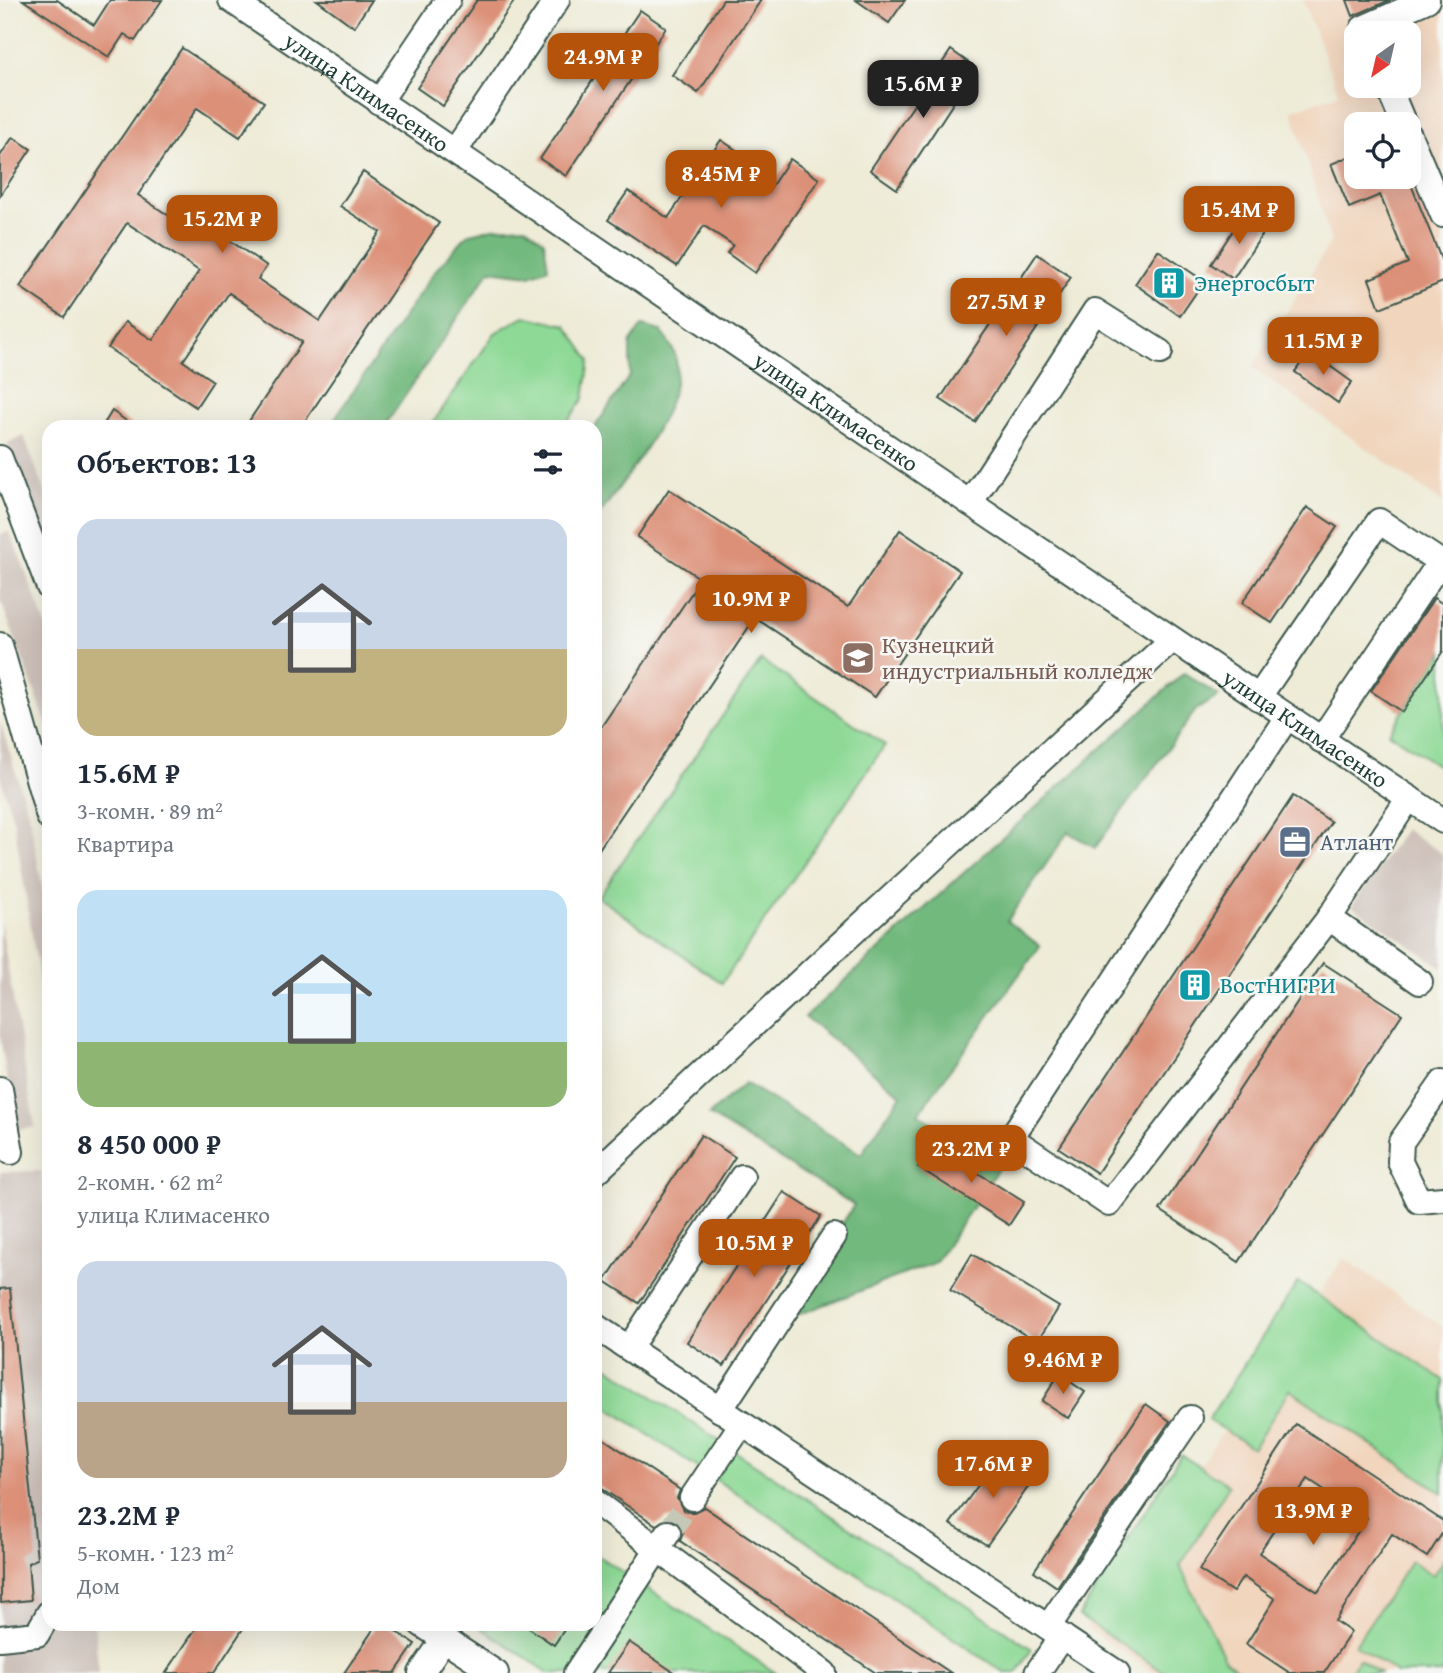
<!DOCTYPE html>
<html lang="ru">
<head>
<meta charset="utf-8">
<style>
  :root { --surface:#fff; --page:#f6f6f7; --text:#1f2937; --muted:#747a83; --accent:#b45309 }
  body { margin:0; font-family:"Gentium Book Plus",serif; background:var(--page); color:var(--text); height:100vh; display:flex; flex-direction:column; font-size:26px; white-space:nowrap }
  * { box-sizing:border-box; margin:0 }
  p { font-size:23px; color:var(--muted) }
  .icon { flex:none; width:38px; height:38px; fill:none; stroke:currentColor; stroke-width:2; stroke-linecap:round; stroke-linejoin:round }
  .map { position:relative; flex:1; overflow:hidden }
  .sheet { position:absolute; left:42px; top:420px; width:560px; height:1211px; display:flex; flex-direction:column; background:var(--surface); border-radius:21px; box-shadow:0 7px 28px #0002 }
  .sheet>* { flex:none }
  .needle { width:46px; rotate:214deg }
  .fabs { position:absolute; left:1344px; top:21px; display:grid; gap:14px }
  .fabs a { display:grid; place-items:center; width:77px; height:77px; border-radius:14px; background:var(--surface); box-shadow:0 7px 28px #0002; font-size:35px }
  .price { position:absolute; translate:-50% -60px; padding:0 16px; border-radius:14px; background:var(--accent); color:#fff; font-size:23px; line-height:46px; filter:drop-shadow(0 2px 4px #0008) }
  .price::after { content:''; position:absolute; left:50%; top:42px; width:21px; height:16px; margin-left:-10px; background:inherit; clip-path:polygon(0 0,100% 0,50% 100%) }
  .price.active { background:#222; color:#fff }
  ul { padding:0; list-style:none }
  li { display:grid; align-content:center; gap:14px; height:371px; padding:0 35px }
  li span { display:grid; place-items:center; height:217px; border-radius:21px; color:#555 }
  li>.icon { margin-inline-start:auto }
  span .icon { width:126px; height:126px; fill:#fffc; stroke-width:1 }
  li b { font-size:30px }
  h2 { display:flex; justify-content:space-between; align-items:center; height:84px; padding:0 35px; font-size:30px }
  .map>svg:first-child { display:block }
</style>
</head>
<body>
<div class="map">
<svg width="1443" height="1673" viewBox="0 0 1443 1673">
  <rect width="100%" height="100%" fill="#f6f6f2"/>
  <filter id="ink" filterUnits="userSpaceOnUse"><feTurbulence type="fractalNoise" baseFrequency=".0143" numOctaves="2"/><feDisplacementMap in="SourceGraphic" scale="14" xChannelSelector="R" yChannelSelector="G"/><feConvolveMatrix kernelMatrix="1 2 1 2 8 2 1 2 1" color-interpolation-filters="sRGB"/></filter>
  <filter id="wash" filterUnits="userSpaceOnUse"><feTurbulence type="fractalNoise" baseFrequency=".00686" numOctaves="4" result="noise"/><feDisplacementMap in="SourceGraphic" scale="28" xChannelSelector="R" yChannelSelector="G"/><feGaussianBlur stdDeviation="1.57" result="paint"/><feColorMatrix in="noise" values="0 0 0 0 0 0 0 0 0 0 0 0 0 0 0 0 0 1.4 0 .05"/><feComposite in="paint" operator="in"/></filter>
  <g filter="url(#wash)">
    <rect width="100%" height="100%" fill="#eeebd7"/>
    <g fill="#f1d5bd" fill-rule="evenodd">
      <path d="M1303,0H1443V503L1252,367L1331,242L1292,110L1339,94ZM1356,33H1409V86H1356ZM1356,124H1409V177H1356Z"/>
      <polygon points="1344,1258 1443,1327 1443,1673 1154,1673 1086,1628"/>
    </g>
    <g fill="#cec1ba">
      <polygon points="24,436 49,502 49,553 7,444"/>
      <polygon points="10,531 49,633 49,730 0,599 0,535"/>
      <polygon points="0,721 30,819 49,925 49,1039 14,822 0,777"/>
      <polygon points="1405,829 1443,854 1443,968 1352,906"/>
      <polygon points="0,921 35,1127 15,1130 0,1035"/>
      <polygon points="41,1171 49,1240 49,1624 94,1624 99,1673 0,1673 0,1172"/>
    </g>
    <g fill="#8dd995" stroke="#568b64" stroke-width="2">
      <polygon points="524,316 566,325 590,360 584,398 564,427 430,427 495,333"/>
      <polygon points="1443,651 1443,769 1389,733"/>
      <polygon points="761,660 885,745 722,983 598,897"/>
      <polygon points="1298,1282 1443,1380 1443,1493 1290,1390 1253,1448 1208,1420"/>
      <polygon points="595,1358 1032,1649 1016,1673 1005,1673 595,1399"/>
      <polygon points="1181,1455 1229,1485 1180,1566 1226,1661 1243,1673 1165,1673 1079,1616"/>
      <polygon points="595,1554 776,1673 549,1673 475,1624 595,1624"/>
      <polygon points="1443,1560 1443,1673 1397,1673 1355,1645 1411,1561 1433,1575"/>
      <polygon points="1359,1659 1379,1673 1349,1673"/>
    </g>
    <g fill="#72b97e" stroke="#487b59" stroke-width="2">
      <polygon points="525,226 544,241 548,268 530,275 490,270 384,427 329,427 434,272 467,235 493,228"/>
      <path d="M642,326L661,331C665,338 673,347 675,355C688,403 622,482 595,521V427L630,375V343Z"/>
      <polygon points="1184,673 1219,696 1196,710 1095,848 1068,832 1007,921 1040,946 918,1114 1001,1164 936,1262 782,1321 854,1205 709,1115 745,1083 861,1154 901,1095 805,1017"/>
    </g>
    <g id="blocks">
      <g fill="#dc9078" fill-rule="evenodd">
        <polygon points="23,0 57,0 94,25 110,0 162,0 135,41 124,34 109,57"/>
        <polygon points="317,0 372,0 354,27"/>
        <polygon points="477,0 515,0 443,106 417,88"/>
        <polygon points="723,0 761,0 698,93 672,75"/>
        <polygon points="856,0 905,0 889,23"/>
        <polygon points="1347,0 1390,0 1353,16"/>
        <polygon points="640,10 666,28 566,176 540,159"/>
        <polygon points="182,48 264,102 240,137 197,108 138,195 199,236 207,225 267,266 258,279 320,321 380,232 340,206 363,172 439,223 301,427 245,427 302,342 229,293 183,361 213,381 196,407 108,348 125,322 153,340 199,271 127,223 64,317 20,287"/>
        <polygon points="951,50 976,68 897,189 870,170"/>
        <polygon points="13,137 31,149 0,196 0,156"/>
        <polygon points="721,140 750,159 743,169 771,187 790,159 819,179 755,273 727,253 733,245 704,226 677,266 608,220 628,191 668,218"/>
        <polygon points="1356,154 1356,177 1408,177 1443,264 1443,282 1380,308 1369,279 1408,263 1380,195 1349,208 1331,164"/>
        <polygon points="1245,212 1267,227 1233,279 1211,264"/>
        <polygon points="1158,250 1204,281 1180,316 1135,284"/>
        <polygon points="1037,254 1071,277 975,422 940,399"/>
        <polygon points="1309,351 1352,382 1338,403 1295,372"/>
        <polygon points="112,411 135,427 102,427"/>
        <polygon points="669,489 848,607 900,530 960,571 875,697 755,618 595,855 595,736 701,579 637,537"/>
        <polygon points="1307,507 1337,527 1272,623 1242,603"/>
        <polygon points="1434,598 1443,604 1443,651 1402,712 1371,691"/>
        <polygon points="1293,796 1331,822 1097,1173 1059,1148"/>
        <polygon points="1323,963 1402,1014 1239,1262 1160,1210"/>
        <polygon points="701,1135 735,1157 639,1303 605,1281"/>
        <polygon points="932,1144 1024,1202 1009,1225 918,1167"/>
        <polygon points="784,1192 821,1216 724,1366 687,1342"/>
        <polygon points="972,1254 1059,1307 1037,1342 950,1290"/>
        <polygon points="10,1288 37,1559 28,1563 31,1600 1,1603 0,1289"/>
        <polygon points="1059,1374 1085,1392 1068,1418 1042,1401"/>
        <polygon points="1146,1404 1170,1421 1057,1587 1034,1571"/>
        <path d="M1296,1424L1443,1521V1532L1427,1557L1392,1534L1335,1621L1351,1632L1324,1673H1290L1246,1644L1275,1599L1243,1577L1233,1592L1199,1570ZM1308,1479L1367,1518L1318,1592L1259,1553Z"/>
        <polygon points="595,1433 680,1490 677,1498 683,1510 692,1513 704,1507 951,1673 876,1673 680,1541 683,1533 677,1521 668,1518 656,1525 595,1484"/>
        <polygon points="1001,1454 1036,1476 987,1545 950,1524"/>
        <polygon points="199,1624 246,1624 214,1673 166,1673"/>
        <polygon points="377,1624 385,1624 415,1644 395,1673 344,1673"/>
        <polygon points="523,1624 568,1624 554,1645"/>
        <polygon points="629,1642 675,1673 608,1673"/>
      </g>
    </g>
  </g>
  <g filter="url(#ink)">
    <use href="#blocks" fill-opacity="0" stroke="#3e574c" stroke-width="2"/>
    <g fill="none" stroke-linecap="round" stroke-linejoin="round">
      <polyline stroke="#c5c8b6" stroke-width="24" stroke-dasharray="24 12" stroke-linecap="butt" points="668,1533 692,1498"/>
      <defs>
        <g id="minor">
          <path id="s1" d="M231,0L970,503L1443,821"/>
          <polyline points="1365,33 1363,28 1427,0"/>
          <polyline points="1388,86 1404,124"/>
          <polyline points="379,102 448,0"/>
          <polyline points="1409,135 1443,215"/>
          <polyline points="455,151 557,0"/>
          <polyline points="0,458 49,587"/>
          <polyline points="970,503 1095,311 1160,352"/>
          <polyline points="0,645 49,817"/>
          <polyline points="1258,698 1379,521 1443,564"/>
          <polyline points="1287,717 1011,1138 1109,1204 1329,918"/>
          <polyline points="1321,740 1440,562"/>
          <polyline points="1409,798 1329,918 1420,982"/>
          <polyline points="1443,1082 1401,1142 1400,1162 1419,1201 1443,1199"/>
          <polyline points="0,1089 11,1152"/>
          <polyline points="595,1173 835,949 1172,640"/>
          <polyline points="595,1326 1117,1673"/>
          <polyline points="629,1348 742,1177"/>
          <polyline points="720,1410 834,1236"/>
          <polyline points="692,1498 741,1425"/>
          <polyline points="595,1502 824,1673"/>
          <polyline points="421,1624 496,1673"/>
          <polyline points="1048,1627 1190,1418"/>
          <polyline points="0,1638 37,1634 49,1613"/>
          <polyline points="421,1673 444,1639"/>
          <polyline points="576,1673 668,1533"/>
          <polyline points="1037,1673 1062,1636"/>
        </g>
      </defs>
      <use href="#minor" stroke="#3e574c" stroke-width="28"/>
      <use href="#minor" stroke="#fff" stroke-width="24"/>
    </g>
  </g>
  <defs>
    <symbol id="building-square" viewBox="-11 -11 22 22"><rect x="-9" y="-9" width="18" height="18" rx="4" fill="#0f9aa8" stroke="#f6f6f2"/><path d="M-4-6H4V6H1V3H-1V6H-4ZM-2.5-4.3h1.7v1.8h-1.7ZM.8-4.3h1.7v1.8H.8ZM-2.5-1h1.7V.8h-1.7ZM.8-1h1.7V.8H.8Z" fill="#fff"/></symbol>
    <symbol id="university-square" viewBox="-11 -11 22 22"><rect x="-9" y="-9" width="18" height="18" rx="4" fill="#8d6e63" stroke="#f6f6f2"/><path d="M0-5L7-2L0 1L-7-2ZM-4 1L0 2.5L4 1V4Q0 6-4 4Z" fill="#fff"/></symbol>
    <symbol id="office-square" viewBox="-11 -11 22 22"><rect x="-9" y="-9" width="18" height="18" rx="4" fill="#5c6f8a" stroke="#f6f6f2"/><path d="M-6-3h4V-5.5h4V-3h4V5H-6ZM-1-4.5V-3h2v-1.5ZM-6 0V1H6V0Z" fill="#fff"/></symbol>
  </defs>
  <g fill-rule="evenodd">
    <use href="#building-square" x="1150" y="264" width="38" height="38"/>
    <use href="#university-square" x="839" y="639" width="38" height="38"/>
    <use href="#office-square" x="1276" y="823" width="38" height="38"/>
    <use href="#building-square" x="1176" y="966" width="38" height="38"/>
  </g>
  <g text-anchor="middle" stroke-width="5" stroke-linejoin="round" paint-order="stroke">
    <g font-size="23" fill="#1f3d34" stroke="#f6f6f2">
      <text dy="8" stroke="none"><textPath href="#s1" startOffset="164">улица Климасенко</textPath></text>
      <text dy="8" stroke="none"><textPath href="#s1" startOffset="732">улица Климасенко</textPath></text>
      <text dy="8" stroke="none"><textPath href="#s1" startOffset="1298">улица Климасенко</textPath></text>
    </g>
    <g font-size="23" fill="#0d838f" stroke="#f6f6f2" text-anchor="start">
      <text x="1194" y="291">Энергосбыт</text>
      <text x="1220" y="993">ВостНИГРИ</text>
    </g>
    <g font-size="23" fill="#785e54" stroke="#f6f6f2" text-anchor="start">
      <text x="882" y="653">Кузнецкий<tspan x="882" dy="26">индустриальный колледж</tspan></text>
    </g>
    <g font-size="23" fill="#4e5e75" stroke="#f6f6f2" text-anchor="start">
      <text x="1320" y="850">Атлант</text>
    </g>
  </g>
</svg>
<div class="fabs">
<a><svg class="needle" viewBox="-14 -14 28 28"><path d="M0-13l5 13h-10z" fill="#e53935"/><path d="M0 13l5-13h-10z" fill="#747a83"/></svg></a>
<a><svg class="icon" aria-label="locate" viewBox="0 0 24 24"><circle cx="12" cy="12" r="6"/><path d="M12 2v4M12 18v4M2 12h4M18 12h4"/></svg></a>
</div>
<b class="price" style="left:603px;top:93px">24.9M ₽</b>
<b class="price active" style="left:923px;top:120px">15.6M ₽</b>
<b class="price" style="left:721px;top:210px">8.45M ₽</b>
<b class="price" style="left:1239px;top:246px">15.4M ₽</b>
<b class="price" style="left:222px;top:255px">15.2M ₽</b>
<b class="price" style="left:1006px;top:338px">27.5M ₽</b>
<b class="price" style="left:1323px;top:377px">11.5M ₽</b>
<b class="price" style="left:751px;top:635px">10.9M ₽</b>
<b class="price" style="left:971px;top:1185px">23.2M ₽</b>
<b class="price" style="left:754px;top:1279px">10.5M ₽</b>
<b class="price" style="left:1063px;top:1396px">9.46M ₽</b>
<b class="price" style="left:993px;top:1500px">17.6M ₽</b>
<b class="price" style="left:1313px;top:1547px">13.9M ₽</b>
<section class="sheet">
<h2>Объектов: 13<svg class="icon" aria-label="filters" viewBox="0 0 24 24"><path d="M4 7h16M4 17h16"/><circle cx="9" cy="7" r="2"/><circle cx="15" cy="17" r="2"/></svg></h2>
<ul>
<li><span style="background:linear-gradient(#c9d6e8 60%,#c2b280 0)"><svg class="icon" aria-label="home" viewBox="0 0 24 24"><path d="M3 11l9-7 9 7M6 9v11h12V9"/></svg></span><div><b>15.6M ₽</b><p>3-комн. · 89 m²</p><p>Квартира</p></div></li>
<li><span style="background:linear-gradient(#bfe0f5 70%,#8fb573 0)"><svg class="icon" aria-label="home" viewBox="0 0 24 24"><path d="M3 11l9-7 9 7M6 9v11h12V9"/></svg></span><div><b>8 450 000 ₽</b><p>2-комн. · 62 m²</p><p>улица Климасенко</p></div></li>
<li><span style="background:linear-gradient(#c9d6e8 65%,#b9a48a 0)"><svg class="icon" aria-label="home" viewBox="0 0 24 24"><path d="M3 11l9-7 9 7M6 9v11h12V9"/></svg></span><div><b>23.2M ₽</b><p>5-комн. · 123 m²</p><p>Дом</p></div></li>
</ul>
</section>
</div>
</body>
</html>
